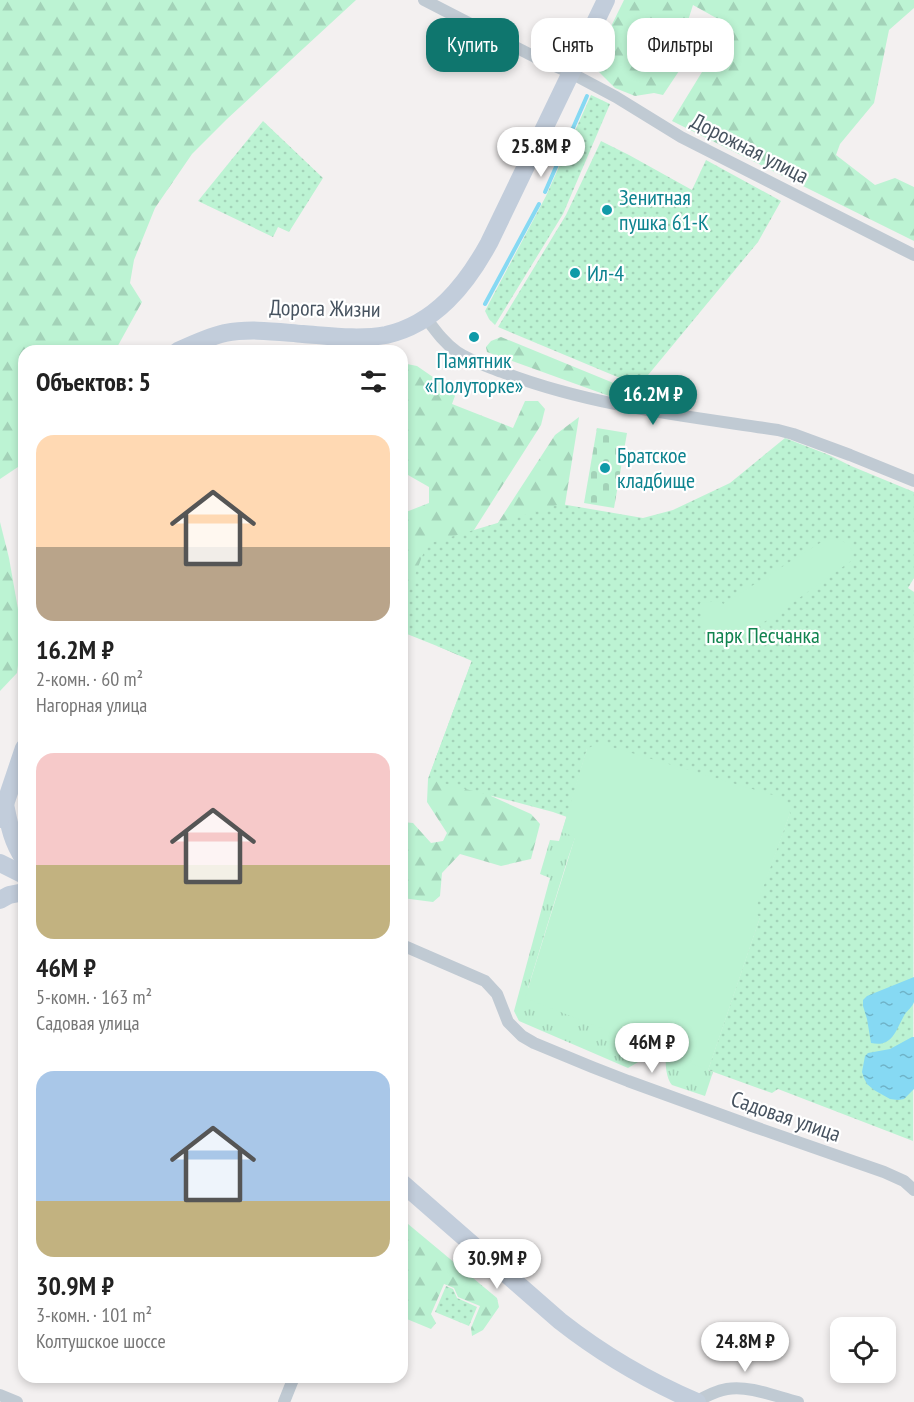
<!DOCTYPE html>
<html lang="ru">
<head>
<meta charset="utf-8">
<style>
  :root { --surface:#fff; --page:#f6f6f6; --text:#222; --muted:#767676; --accent:#0f766e }
  body { margin:0; font-family:"PT Sans Narrow",sans-serif; background:var(--page); color:var(--text); height:100vh; display:flex; flex-direction:column; font-size:22px; white-space:nowrap }
  * { box-sizing:border-box; margin:0 }
  p { font-size:20px; color:var(--muted) }
  .icon { flex:none; width:33px; height:33px; fill:none; stroke:currentColor; stroke-width:2; stroke-linecap:round; stroke-linejoin:round }
  .map { position:relative; flex:1; overflow:hidden }
  .drawer { position:absolute; left:18px; top:345px; width:390px; height:1038px; display:flex; flex-direction:column; background:var(--surface); border-radius:18px; box-shadow:0 3px 9px #0003 }
  .drawer>* { flex:none }
  .top-card { position:absolute; left:426px; top:18px; width:398px; height:54px; display:flex; gap:12px }
  .controls { position:absolute; left:830px; top:1317px; display:grid; gap:12px }
  .controls a { display:grid; place-items:center; width:66px; height:66px; border-radius:12px; background:var(--surface); box-shadow:0 3px 9px #0003; font-size:30px }
  .price { position:absolute; translate:-50% -51px; padding:0 14px; border-radius:21px; background:#fff; color:#222; font-size:20px; line-height:39px; filter:drop-shadow(0 2px 3px #0008) }
  .price::after { content:''; position:absolute; left:50%; top:36px; width:18px; height:14px; margin-left:-9px; background:inherit; clip-path:polygon(0 0,100% 0,50% 100%) }
  .price.on { background:var(--accent); color:#fff }
  ul { padding:0; list-style:none }
  li { display:grid; align-content:center; gap:12px; height:318px; padding:0 18px }
  li span { display:grid; place-items:center; height:186px; border-radius:18px; color:#555 }
  li>.icon { margin-inline-start:auto }
  span .icon { width:108px; height:108px; fill:#fffc; stroke-width:1 }
  li b { font-size:26px }
  h2 { display:flex; justify-content:space-between; align-items:center; height:72px; padding:0 18px; font-size:26px }
  .pill { padding:0 21px; border-radius:18px; background:var(--surface); box-shadow:0 3px 9px #0003; font-size:21px; line-height:54px }
  .pill.on { background:var(--accent); color:#fff }
  .map>svg:first-child { display:block }
</style>
</head>
<body>
<div class="map">
<svg width="914" height="1402" viewBox="0 0 914 1402">
  <defs>
    <pattern id="grass-tufts" width="24" height="20" patternUnits="userSpaceOnUse" patternTransform="scale(1.5)"><rect width="24" height="20" fill="#bcf3d3"/><path d="M3 7l-1-3M5 7V3M7 7l1-3M15 17l-1-3M17 17v-4M19 17l1-3" fill="none" stroke="#a3d2b8"/></pattern>
    <pattern id="forest-firs" width="22" height="20" patternUnits="userSpaceOnUse" patternTransform="scale(1.5)"><rect width="22" height="20" fill="#bcf3d3"/><path d="M5 1l3.5 6h-7zM16 11l3.5 6h-7z" fill="#a3d2b8"/></pattern>
    <pattern id="cemetery-stones" width="16" height="16" patternUnits="userSpaceOnUse" patternTransform="scale(1.5)"><rect width="16" height="16" fill="#bcf3d3"/><path d="M2 7V4a2 2 0 0 1 4 0v3zM10 15v-3a2 2 0 0 1 4 0v3z" fill="#a3d2b8"/></pattern>
    <pattern id="park-dots" width="8" height="8" patternUnits="userSpaceOnUse" patternTransform="scale(1.5)"><rect width="8" height="8" fill="#bcf3d3"/><path d="M2 2h.1M6 6h.1" fill="none" stroke="#a3d2b8" stroke-width="1.8" stroke-linecap="round"/></pattern>
    <pattern id="water-ripples" width="26" height="14" patternUnits="userSpaceOnUse" patternTransform="scale(1.5)"><rect width="26" height="14" fill="#86d9f3"/><path d="M2 4q2-2 4 0t4 0M15 11q2-2 4 0t4 0" fill="none" stroke="#6fb3c8"/></pattern>
  </defs>
  <rect width="100%" height="100%" fill="#f3f0f0"/>
  <path fill="url(#grass-tufts)" d="M598,743L786,799L790,813L754,913L760,917L708,1070L713,1072L705,1096L672,1085C664,1076 662,1045 676,1041C683,1039 698,1046 705,1048L720,1002L696,994L741,841L722,833L715,824L706,820L679,813L667,818L653,815L656,805L593,786L567,861L528,988L549,995L554,985L561,982L628,1000L635,1011L632,1021L649,1026L652,1016L656,1020L657,1025L651,1048L646,1056L640,1061L628,1068L519,1021L514,1011L550,878L540,874L550,840L559,841L587,749Z"/>
  <g fill="url(#forest-firs)">
    <polygon points="0,0 356,0 227,119 192,154 155,208 134,260 130,283 142,302 115,351 24,351 24,463 0,479"/>
    <polygon points="624,0 914,0 914,8 889,30 874,103 840,144 836,155 875,185 895,178 914,187 914,241 672,121 713,54 727,24 693,5 684,33 687,59 663,95 654,93 635,96 615,88 592,65"/>
    <polygon points="501,337 633,391 633,394 630,398 623,401 487,352 486,347 491,341"/>
    <polygon points="402,363 417,366 456,393 452,404 513,428 525,401 538,401 545,409 541,425 474,530 490,535 555,435 579,417 563,517 402,632 402,516 406,512 429,503 429,487 408,475 402,474"/>
    <polygon points="0,522 9,558 22,632 17,673 0,691"/>
    <polygon points="498,629 491,796 531,814 540,824 531,859 501,866 460,854 442,873 440,896 433,902 402,898 402,847 408,836 403,822 413,823 431,843 443,841 447,833 427,802 428,779 472,661 437,646"/>
    <polygon points="402,1219 497,1298 499,1307 483,1330 472,1336 471,1328 480,1306 458,1297 454,1288 444,1284 431,1314 436,1323 431,1329 402,1317"/>
  </g>
  <polygon fill="url(#cemetery-stones)" points="597,428 627,433 614,508 584,503"/>
  <g fill="url(#park-dots)">
    <polygon points="591,95 610,104 563,214 495,325 489,319 485,311 546,196"/>
    <polygon points="263,121 323,178 289,232 278,227 273,237 198,201"/>
    <polygon points="601,141 629,155 692,190 706,160 781,201 758,242 639,386 498,327 566,215"/>
    <polygon points="785,438 829,455 851,466 914,492 914,578 908,588 914,592 913,1141 778,1089 772,1093 708,1070 760,917 753,914 790,813 587,749 567,817 553,812 428,779 472,660 402,632 402,608 427,544 561,504 643,518 673,510 730,483"/>
    <polygon points="446,1286 453,1289 457,1298 477,1307 469,1326 435,1312"/>
  </g>
  <g fill="#bcf3d3">
    <path d="M828,538C839,538 850,542 853,553L851,561L774,616L720,649L716,648L699,622V619L703,616L701,615L700,603L721,601L723,604Z"/>
    <polygon points="598,743 786,799 790,813 754,913 760,917 708,1070 525,998 575,837 562,832 587,749"/>
  </g>
  <g fill="url(#water-ripples)">
    <path d="M914,977C914,983 914,997 914,1002C913,1006 907,1011 905,1014C896,1029 893,1048 871,1043L867,1019L863,1006V1000L867,996Z"/>
    <polygon points="912,1037 914,1037 914,1089 904,1099 898,1100 890,1099 874,1090 867,1084 864,1078 862,1072 865,1056 868,1053 890,1049"/>
  </g>
  <g fill="none" stroke-linecap="round" stroke-linejoin="round">
    <g stroke="#86d9f3" stroke-width="4">
      <polyline points="545,192 587,96"/>
      <polyline points="485,304 539,204"/>
    </g>
    <g stroke="#c0cad3" stroke-width="12">
      <polyline points="424,0 535,57 571,73 616,97 681,137 914,255"/>
      <path d="M426,318C435,330 444,343 457,352C470,361 487,366 502,372C590,406 686,416 778,430L793,434L850,455L914,481"/>
      <polyline points="402,945 485,981 497,994 508,1022 522,1036 534,1043 592,1067 628,1081 752,1126 884,1172 904,1181 914,1190"/>
      <polyline points="0,1395 17,1402"/>
      <polyline points="284,1402 294,1377"/>
      <path d="M696,1402C706,1396 716,1391 727,1389C749,1385 777,1397 798,1402"/>
    </g>
    <g stroke="#c2cddb" stroke-width="18">
      <path d="M178,351C193,344 208,337 225,333C251,328 278,332 303,334C330,336 359,340 386,335C435,324 466,285 489,243L606,0"/>
      <path d="M5,804C9,824 12,842 24,859"/>
      <polyline points="0,819 24,748"/>
      <polyline points="0,863 24,875"/>
      <polyline points="0,900 9,895 24,892"/>
      <path d="M402,1183L560,1321C602,1354 648,1381 697,1402"/>
    </g>
  </g>
  <g fill="#0f9aa8" stroke="#fff" stroke-width="2">
    <circle cx="607" cy="210" r="6"/>
    <circle cx="575" cy="273" r="6"/>
    <circle cx="474" cy="337" r="6"/>
    <circle cx="605" cy="468" r="6"/>
  </g>
  <g text-anchor="middle" stroke-width="4.5" stroke-linejoin="round" paint-order="stroke">
    <g font-size="22" fill="#475360" stroke="#fff">
      <text transform="translate(750 148) rotate(27)" y="8">Дорожная улица</text>
      <text transform="translate(325 308) rotate(1)" y="8">Дорога Жизни</text>
      <text transform="translate(786 1116) rotate(19)" y="8">Садовая улица</text>
    </g>
    <g font-size="22" fill="#0d838f" stroke="#fff" text-anchor="start">
      <text x="619" y="205">Зенитная<tspan x="619" dy="25">пушка 61-К</tspan></text>
      <text x="587" y="281">Ил-4</text>
      <text x="474" y="368" text-anchor="middle">Памятник<tspan x="474" dy="25">«Полуторке»</tspan></text>
      <text x="617" y="463">Братское<tspan x="617" dy="25">кладбище</tspan></text>
    </g>
    <g font-size="22" fill="#10834e" stroke="#fff">
      <text x="763" y="643">парк Песчанка</text>
    </g>
  </g>
</svg>
<div class="controls">
<a><svg class="icon" aria-label="locate" viewBox="0 0 24 24"><circle cx="12" cy="12" r="6"/><path d="M12 2v4M12 18v4M2 12h4M18 12h4"/></svg></a>
</div>
<b class="price" style="left:541px;top:178px">25.8M ₽</b>
<b class="price on" style="left:653px;top:426px">16.2M ₽</b>
<b class="price" style="left:652px;top:1074px">46M ₽</b>
<b class="price" style="left:497px;top:1290px">30.9M ₽</b>
<b class="price" style="left:745px;top:1373px">24.8M ₽</b>
<div class="top-card">
<a class="pill on">Купить</a>
<a class="pill">Снять</a>
<a class="pill">Фильтры</a>
</div>
<section class="drawer">
<h2>Объектов: 5<svg class="icon" aria-label="filters" viewBox="0 0 24 24"><path d="M4 7h16M4 17h16"/><circle cx="9" cy="7" r="2"/><circle cx="15" cy="17" r="2"/></svg></h2>
<ul>
<li><span style="background:linear-gradient(#ffd9b3 60%,#b9a48a 0)"><svg class="icon" aria-label="home" viewBox="0 0 24 24"><path d="M3 11l9-7 9 7M6 9v11h12V9"/></svg></span><div><b>16.2M ₽</b><p>2-комн. · 60 m²</p><p>Нагорная улица</p></div></li>
<li><span style="background:linear-gradient(#f6c9c9 60%,#c2b280 0)"><svg class="icon" aria-label="home" viewBox="0 0 24 24"><path d="M3 11l9-7 9 7M6 9v11h12V9"/></svg></span><div><b>46M ₽</b><p>5-комн. · 163 m²</p><p>Садовая улица</p></div></li>
<li><span style="background:linear-gradient(#a9c7e8 70%,#c2b280 0)"><svg class="icon" aria-label="home" viewBox="0 0 24 24"><path d="M3 11l9-7 9 7M6 9v11h12V9"/></svg></span><div><b>30.9M ₽</b><p>3-комн. · 101 m²</p><p>Колтушское шоссе</p></div></li>
</ul>
</section>
</div>
</body>
</html>
